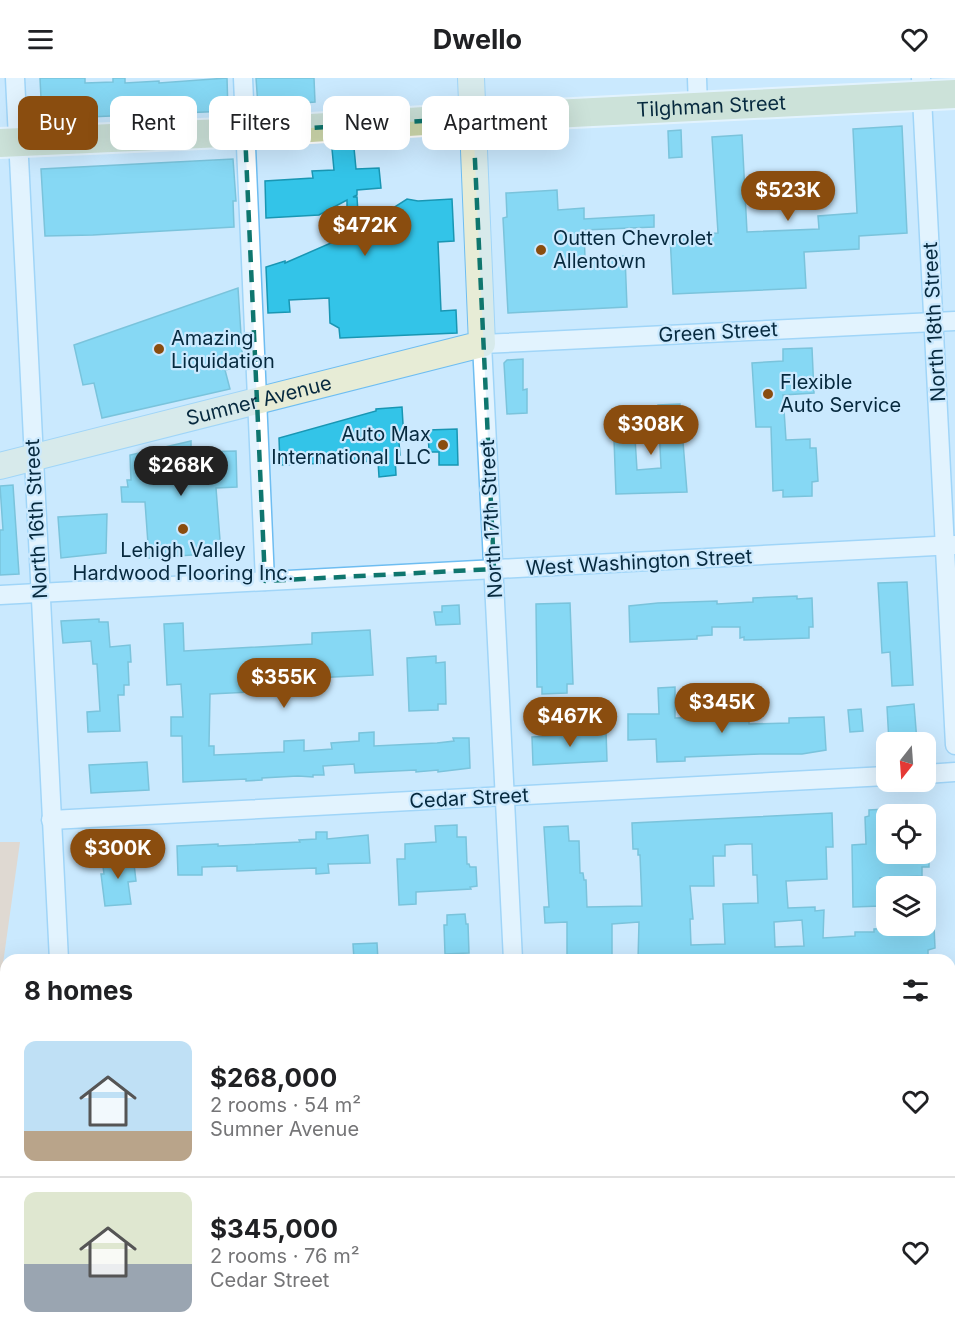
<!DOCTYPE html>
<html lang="en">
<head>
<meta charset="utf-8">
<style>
  :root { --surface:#fff; --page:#f2f2f2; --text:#202124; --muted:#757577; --line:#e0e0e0; --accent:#8a4d0f }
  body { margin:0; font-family:Inter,sans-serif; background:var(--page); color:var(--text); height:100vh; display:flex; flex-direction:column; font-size:22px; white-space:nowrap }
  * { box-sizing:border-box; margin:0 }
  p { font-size:20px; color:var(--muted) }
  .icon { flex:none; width:33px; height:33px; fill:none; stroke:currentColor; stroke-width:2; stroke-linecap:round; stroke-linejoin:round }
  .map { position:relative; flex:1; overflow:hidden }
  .details { position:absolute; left:0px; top:876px; width:956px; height:384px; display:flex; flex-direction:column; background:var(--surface); border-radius:18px 18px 0 0; box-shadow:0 6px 24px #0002 }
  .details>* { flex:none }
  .banner { position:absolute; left:18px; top:18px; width:600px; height:54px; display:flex; gap:12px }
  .needle { width:39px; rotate:197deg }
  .buttons { position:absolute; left:876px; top:654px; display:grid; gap:12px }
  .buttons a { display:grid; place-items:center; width:60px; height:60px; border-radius:12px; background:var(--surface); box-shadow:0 6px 24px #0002; font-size:30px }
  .price { position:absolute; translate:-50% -51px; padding:0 14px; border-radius:21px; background:var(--accent); color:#fff; font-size:20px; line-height:39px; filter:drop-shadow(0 2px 3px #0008) }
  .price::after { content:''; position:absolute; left:50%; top:36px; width:18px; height:14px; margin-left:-9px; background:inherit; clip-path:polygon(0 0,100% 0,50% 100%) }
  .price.selected { background:#222; color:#fff }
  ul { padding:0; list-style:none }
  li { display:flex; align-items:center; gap:18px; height:150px; padding:0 24px }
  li+li { border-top:2px solid var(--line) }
  li span { display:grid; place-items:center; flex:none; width:168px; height:120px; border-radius:12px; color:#555 }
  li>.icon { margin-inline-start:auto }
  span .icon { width:72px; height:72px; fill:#fffc; stroke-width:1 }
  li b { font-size:26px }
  h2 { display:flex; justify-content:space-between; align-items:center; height:72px; padding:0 24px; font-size:26px }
  .chip { padding:0 21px; border-radius:12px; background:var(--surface); box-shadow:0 6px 24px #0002; font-size:21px; line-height:54px }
  .chip.selected { background:var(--accent); color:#fff }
  header { display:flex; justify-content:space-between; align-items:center; height:78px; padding:0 24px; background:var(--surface); font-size:27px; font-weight:700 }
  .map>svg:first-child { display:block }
</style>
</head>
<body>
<header><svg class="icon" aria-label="menu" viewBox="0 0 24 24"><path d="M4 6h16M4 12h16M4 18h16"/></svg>Dwello<svg class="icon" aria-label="heart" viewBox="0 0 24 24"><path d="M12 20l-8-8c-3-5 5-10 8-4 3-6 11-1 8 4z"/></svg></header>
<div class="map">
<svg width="955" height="1260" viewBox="0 0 955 1260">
  <rect width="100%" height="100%" fill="#cbe9fe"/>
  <polygon fill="#f9c59d" points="0,764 20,764 0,907"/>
  <g fill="#33c4e8" stroke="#1996b3" stroke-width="1.5" fill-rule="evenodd">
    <polygon points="40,0 85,0 85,5 113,4 113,0 125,0 125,5 159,3 159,5 227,0 228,33 42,41"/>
    <polygon points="256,0 314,0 315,24 258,28"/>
    <polygon points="902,48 907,155 859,158 859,171 804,174 806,210 673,216 670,157 718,155 712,59 742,57 747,154 819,151 818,138 857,135 853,51"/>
    <polygon points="681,52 682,79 669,80 668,53"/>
    <polygon points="354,70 356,91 379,90 381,110 357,112 357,117 353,119 357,119 359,152 407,121 418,123 452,121 454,163 438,164 441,233 456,232 457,255 340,260 339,250 330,245 329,220 289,222 290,234 268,235 266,189 285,183 285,185 347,158 347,122 319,137 266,140 265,103 313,100 312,93 334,92 332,71"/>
    <polygon points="233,81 236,123 233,123 234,149 93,157 45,158 41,91"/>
    <polygon points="557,112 558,132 584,130 584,141 654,137 654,149 584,152 585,180 625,178 627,229 508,235 503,140 507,139 506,115"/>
    <polygon points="238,210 243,288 225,292 230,311 102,340 94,305 83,307 74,267"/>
    <polygon points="812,270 814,315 783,317 786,362 810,361 810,370 816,370 818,403 812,404 812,418 783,419 783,412 773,413 771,349 756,349 752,285 783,283 783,271"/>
    <polygon points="523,281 523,312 527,311 527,335 507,336 504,285 507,282"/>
    <polygon points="680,326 687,414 616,416 613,334 630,333 631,360 635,360 637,392 661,390 658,327"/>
    <polygon points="402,329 404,363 399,364 400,377 395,377 396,397 379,399 378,383 280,387 279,360 376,333 376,331"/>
    <polygon points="457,351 458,387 439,387 439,374 429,374 428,352"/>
    <polygon points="191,363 191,374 236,373 237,409 216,410 221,475 149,480 145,424 122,424 121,409 128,409 127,402 131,402 130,377"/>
    <polygon points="13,407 19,496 0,497 0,452 3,452 0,408"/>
    <polygon points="107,436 106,475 61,480 58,439"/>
    <polygon points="907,504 913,607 892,608 890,574 882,575 878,505"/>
    <polygon points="797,518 797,521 812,520 813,549 809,549 809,560 744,562 744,559 740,560 740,549 712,549 712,557 697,558 697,561 630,564 629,528 658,525 717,523 717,526 753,524 753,520"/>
    <polygon points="570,525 573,606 567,606 567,615 542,616 542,609 537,609 536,526"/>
    <polygon points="459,527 460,546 436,547 434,534 442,534 442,528"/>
    <polygon points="99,541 99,544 108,544 110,569 130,567 131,584 128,584 129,607 124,607 124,617 118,617 120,653 88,654 87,634 100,633 97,586 93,586 91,563 63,565 61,543"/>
    <polygon points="183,545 184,573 312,566 312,555 370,552 373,597 314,600 315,611 210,616 209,668 214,668 214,677 284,674 284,663 304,662 304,673 332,671 331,665 359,663 359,655 374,654 374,668 437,665 454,663 453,660 469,660 470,690 438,694 438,692 416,694 416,692 355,695 354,686 323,688 324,697 313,697 313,699 298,698 262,700 262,702 246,703 246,701 183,704 182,658 171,658 171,639 183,639 181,606 167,607 164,546"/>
    <polygon points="436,578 436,585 445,584 446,626 438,626 438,632 409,633 407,580"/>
    <polygon points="675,609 675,640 717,639 723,645 729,638 749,638 749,646 789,645 789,640 824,639 826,672 802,676 760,676 685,679 685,683 657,684 656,661 628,662 628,636 659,636 658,610"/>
    <polygon points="914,626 917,664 889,664 887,629"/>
    <polygon points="861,631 863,653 850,654 848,632"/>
    <polygon points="606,652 607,683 533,687 532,659 584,656 583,653"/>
    <polygon points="147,684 149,712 91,715 89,687"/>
    <polygon points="886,731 886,776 929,776 929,789 922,789 922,798 880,800 881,828 853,829 852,767 866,766 865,739 869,738 869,732"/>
    <path d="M832,735L833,769H826L827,801L786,803L788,830L815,829V833L824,832L823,860L855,858V854H874V851L934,848L935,870L928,872V882H887L886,877L833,878V882H638L639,844L612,846V882H567V844L545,845L544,829H549L544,749L568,748L569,763H579L580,795H583L584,802H586L587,829L642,828L640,777H638V771H633L632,745ZM739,766H752L753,797H757L758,825L723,826L725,866L691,867L690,841H693L690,808H714L713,778H725V767ZM802,842L804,868L775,869L774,844Z"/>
    <polygon points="457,747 457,759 466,759 467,786 469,786 470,789 476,789 477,808 470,809 471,811 416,814 416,826 399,827 397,781 405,781 405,766 436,764 435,748"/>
    <polygon points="316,754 327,754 327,761 368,757 370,785 328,786 329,795 316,796 316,790 237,793 237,788 202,789 202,797 178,797 177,768 218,766 218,768 300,764 299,762 316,761"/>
    <polygon points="133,777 136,803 128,804 131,826 105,828 101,796 104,796 102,781"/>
    <polygon points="465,836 466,846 468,846 469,875 445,876 444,847 447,847 447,837"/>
    <polygon points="377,865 378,882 354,882 353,866"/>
  </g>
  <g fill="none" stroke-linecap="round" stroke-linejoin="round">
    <defs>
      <g id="street">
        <polyline points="15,0 59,882"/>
        <polyline points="243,0 265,503"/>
        <polyline points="697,0 698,29"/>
        <polyline points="921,0 955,667"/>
        <polyline points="0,517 955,467"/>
        <polyline points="926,696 955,694"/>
        <polyline points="51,742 886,698"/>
        <polyline points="513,882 482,266 955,243"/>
        <polyline points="950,921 955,920"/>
        <polyline points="0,969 6,969"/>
        <polyline points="950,1147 955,1147"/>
        <polyline points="77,1254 77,1260"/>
        <polyline points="530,1254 530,1260"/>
      </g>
      <g id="secondary">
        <path id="s1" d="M0,388L482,266L471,0"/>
      </g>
      <g id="primary">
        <path id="s2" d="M0,65L245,54L473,40L955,16"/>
      </g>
    </defs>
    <use href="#street" stroke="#6ebdf1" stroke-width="21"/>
    <use href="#secondary" stroke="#6ebdf1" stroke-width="28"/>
    <use href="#primary" stroke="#fff" stroke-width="32"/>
    <use href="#street" stroke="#fff" stroke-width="18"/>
    <use href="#secondary" stroke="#e7ecd6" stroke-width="26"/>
    <use href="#primary" stroke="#cfd9ad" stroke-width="28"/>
  </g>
  <path d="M0 0H955V1260H0ZM473,40L494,491L265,503L245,54Z" fill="#cbe9fe" fill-opacity=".55" fill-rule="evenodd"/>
  <path fill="none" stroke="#0f766e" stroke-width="4.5" stroke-dasharray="12 8" stroke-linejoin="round" d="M473,40L494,491L265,503L245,54Z"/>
  <g fill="#8a4d0f" stroke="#cbe9fe" stroke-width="2">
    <circle cx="541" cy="172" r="6"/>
    <circle cx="159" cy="271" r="6"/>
    <circle cx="768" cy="316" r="6"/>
    <circle cx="443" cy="367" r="6"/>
    <circle cx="183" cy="451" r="6"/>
  </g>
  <g text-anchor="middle" stroke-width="4.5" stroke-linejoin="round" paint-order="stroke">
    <g font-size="20" fill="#06293e" stroke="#cbe9fe">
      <text dy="7" stroke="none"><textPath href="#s2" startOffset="712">Tilghman Street</textPath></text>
      <text transform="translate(934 244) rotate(-93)" y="7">North 18th Street</text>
      <text transform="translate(718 254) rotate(-3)" y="7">Green Street</text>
      <text dy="7" stroke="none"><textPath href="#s1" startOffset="267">Sumner Avenue</textPath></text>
      <text transform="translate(36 441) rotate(-93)" y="7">North 16th Street</text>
      <text transform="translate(491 441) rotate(-93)" y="7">North 17th Street</text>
      <text transform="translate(639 484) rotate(-3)" y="7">West Washington Street</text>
      <text transform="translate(469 720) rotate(-3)" y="7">Cedar Street</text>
    </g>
    <g font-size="20" fill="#06293e" stroke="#cbe9fe" text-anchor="start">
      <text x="553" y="167">Outten Chevrolet<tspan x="553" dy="23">Allentown</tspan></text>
      <text x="171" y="267">Amazing<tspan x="171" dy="23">Liquidation</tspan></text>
      <text x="780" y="311">Flexible<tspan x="780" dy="23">Auto Service</tspan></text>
      <text x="431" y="363" text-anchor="end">Auto Max<tspan x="431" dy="23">International LLC</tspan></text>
      <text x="183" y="479" text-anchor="middle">Lehigh Valley<tspan x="183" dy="23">Hardwood Flooring Inc.</tspan></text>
    </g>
  </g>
</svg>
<div class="buttons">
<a><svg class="needle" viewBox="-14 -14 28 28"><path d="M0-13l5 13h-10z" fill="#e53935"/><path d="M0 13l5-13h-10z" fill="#757577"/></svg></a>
<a><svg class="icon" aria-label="locate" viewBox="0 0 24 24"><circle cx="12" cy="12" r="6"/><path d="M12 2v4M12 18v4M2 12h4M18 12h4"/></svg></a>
<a><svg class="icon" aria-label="layers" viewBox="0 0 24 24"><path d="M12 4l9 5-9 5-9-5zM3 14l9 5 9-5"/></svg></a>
</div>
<b class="price" style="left:788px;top:144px">$523K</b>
<b class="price" style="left:365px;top:179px">$472K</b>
<b class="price" style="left:651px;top:378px">$308K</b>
<b class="price selected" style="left:181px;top:419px">$268K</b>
<b class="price" style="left:284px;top:631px">$355K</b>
<b class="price" style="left:722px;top:656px">$345K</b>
<b class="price" style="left:570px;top:670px">$467K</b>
<b class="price" style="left:118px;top:802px">$300K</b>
<div class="banner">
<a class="chip selected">Buy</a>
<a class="chip">Rent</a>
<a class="chip">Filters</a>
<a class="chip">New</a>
<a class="chip">Apartment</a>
</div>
<section class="details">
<h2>8 homes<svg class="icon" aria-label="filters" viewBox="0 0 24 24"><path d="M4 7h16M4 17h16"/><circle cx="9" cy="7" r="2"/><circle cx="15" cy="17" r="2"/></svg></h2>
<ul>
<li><span style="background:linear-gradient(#bfe0f5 75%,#b9a48a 0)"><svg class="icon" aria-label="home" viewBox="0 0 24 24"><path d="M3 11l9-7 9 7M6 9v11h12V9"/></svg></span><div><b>$268,000</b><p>2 rooms · 54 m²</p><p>Sumner Avenue</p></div><svg class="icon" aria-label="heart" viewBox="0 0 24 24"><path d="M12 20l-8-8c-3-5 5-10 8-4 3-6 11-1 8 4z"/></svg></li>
<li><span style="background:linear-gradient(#dfe7d0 60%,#9aa5b1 0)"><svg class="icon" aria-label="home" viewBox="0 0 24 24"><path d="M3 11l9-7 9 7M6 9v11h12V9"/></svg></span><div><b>$345,000</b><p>2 rooms · 76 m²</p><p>Cedar Street</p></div><svg class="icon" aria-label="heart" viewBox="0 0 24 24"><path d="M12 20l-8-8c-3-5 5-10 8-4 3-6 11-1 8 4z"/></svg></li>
</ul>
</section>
</div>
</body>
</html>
